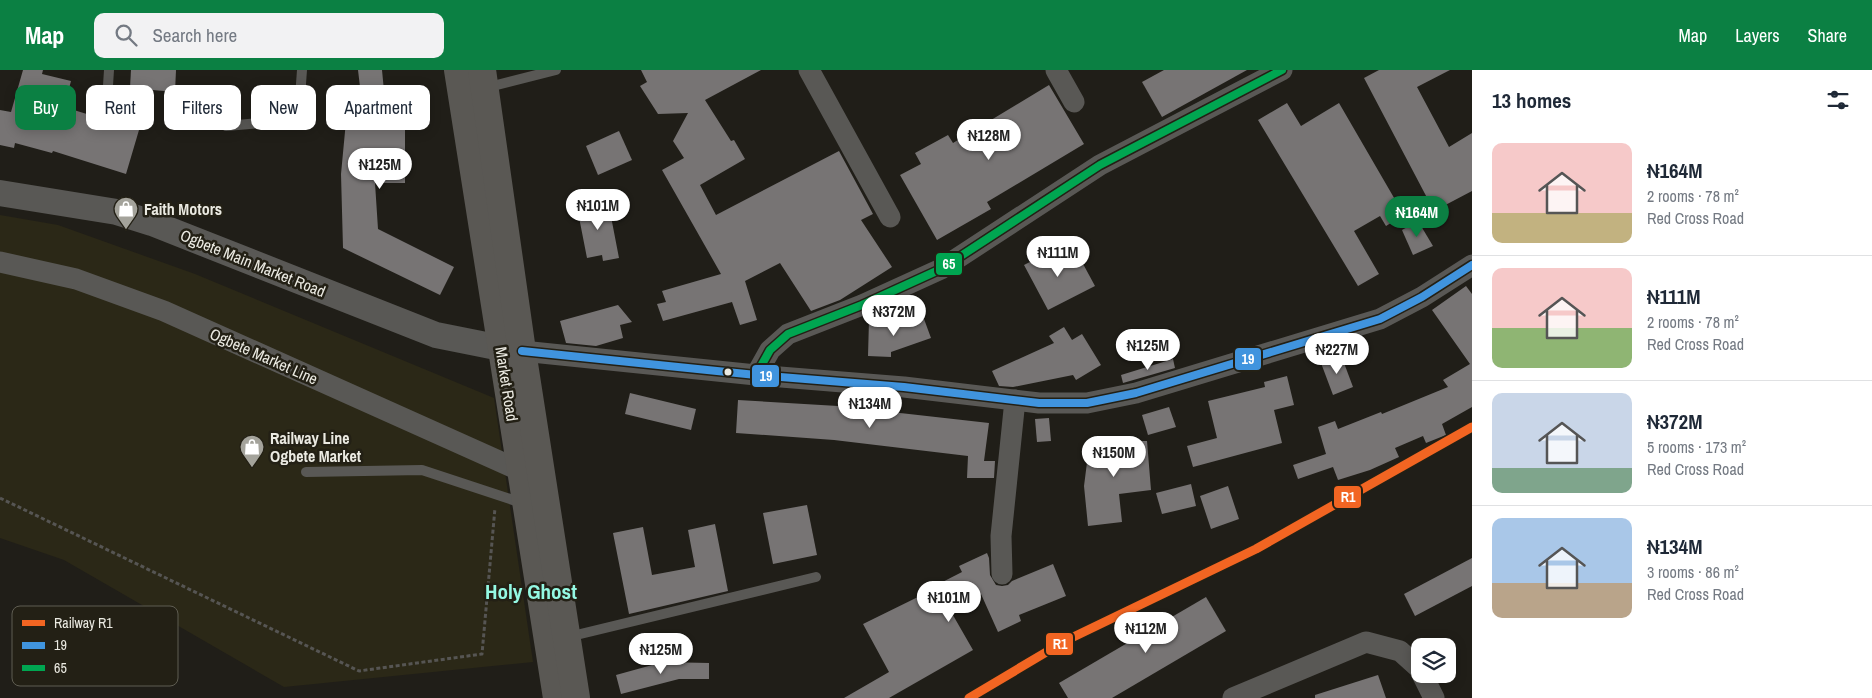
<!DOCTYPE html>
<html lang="en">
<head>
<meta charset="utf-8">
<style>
  :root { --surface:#fff; --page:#f2f2f3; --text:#1f2937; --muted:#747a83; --line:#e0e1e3; --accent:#0b8043 }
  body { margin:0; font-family:"Archivo Narrow",sans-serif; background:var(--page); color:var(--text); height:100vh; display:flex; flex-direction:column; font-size:19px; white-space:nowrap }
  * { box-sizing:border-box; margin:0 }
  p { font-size:16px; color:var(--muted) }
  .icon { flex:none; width:28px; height:28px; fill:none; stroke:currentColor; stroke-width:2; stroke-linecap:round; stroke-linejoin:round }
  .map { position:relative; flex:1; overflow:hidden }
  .side { display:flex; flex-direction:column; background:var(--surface); width:400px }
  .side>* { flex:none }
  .banner { position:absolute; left:15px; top:15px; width:475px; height:45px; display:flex; gap:10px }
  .tools { position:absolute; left:1411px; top:568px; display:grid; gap:10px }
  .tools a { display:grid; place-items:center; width:45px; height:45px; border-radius:10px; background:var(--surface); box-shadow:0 2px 12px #0003; font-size:25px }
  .price { position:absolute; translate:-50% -42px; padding:0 11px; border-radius:18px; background:#fff; color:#222; font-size:16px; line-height:32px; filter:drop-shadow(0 1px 2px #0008) }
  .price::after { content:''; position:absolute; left:50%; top:30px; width:15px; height:11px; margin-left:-8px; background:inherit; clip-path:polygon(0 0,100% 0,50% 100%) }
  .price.on { background:var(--accent); color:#fff }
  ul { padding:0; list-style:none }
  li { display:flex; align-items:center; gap:15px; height:125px; padding:0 20px }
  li+li { border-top:1px solid var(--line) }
  li span { display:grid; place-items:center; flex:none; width:140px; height:100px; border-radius:10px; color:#555 }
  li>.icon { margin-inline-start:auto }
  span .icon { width:60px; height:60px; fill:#fffc; stroke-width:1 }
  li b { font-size:21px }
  h2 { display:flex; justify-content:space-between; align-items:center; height:60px; padding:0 20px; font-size:21px }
  .tag { padding:0 18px; border-radius:10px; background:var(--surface); box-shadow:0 2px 12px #0003; font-size:18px; line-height:45px }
  .tag.on { background:var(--accent); color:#fff }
  header { display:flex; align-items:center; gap:30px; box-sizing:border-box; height:70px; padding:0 25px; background:var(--accent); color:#fff }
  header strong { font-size:24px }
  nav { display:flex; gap:28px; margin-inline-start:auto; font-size:18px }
  .search { width:350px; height:45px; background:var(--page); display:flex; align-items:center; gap:12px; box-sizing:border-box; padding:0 18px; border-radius:10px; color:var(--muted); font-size:19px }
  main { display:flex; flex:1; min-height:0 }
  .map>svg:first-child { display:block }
</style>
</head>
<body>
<header>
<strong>Map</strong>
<div class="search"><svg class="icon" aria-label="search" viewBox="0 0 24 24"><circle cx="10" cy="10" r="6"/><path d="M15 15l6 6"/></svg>Search here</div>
<nav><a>Map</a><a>Layers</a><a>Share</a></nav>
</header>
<main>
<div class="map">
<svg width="1472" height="628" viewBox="0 0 1472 628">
  <rect width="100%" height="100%" fill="#201e18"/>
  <polygon fill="#2b2817" points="0,145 58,155 195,204 494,328 533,592 284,617 64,490 0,468"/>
  <g fill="#777474">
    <polygon points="23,0 43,0 42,4 71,11 64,37 139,60 126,104 53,81 52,83 15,73 14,78 0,75 0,40 11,42"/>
    <polygon points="131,0 176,0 175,22 130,18"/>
    <polygon points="358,0 382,0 387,52 405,53 405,113 375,113 378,159 454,197 440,225 343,178 341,104 346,51 364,51"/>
    <polygon points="641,0 761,0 705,30 731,71 734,70 745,89 700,115 716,145 839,81 873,144 861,150 892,197 840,230 811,241 780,193 745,211 757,250 740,255 732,232 663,251 657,234 666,232 662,221 721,204 662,100 684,88 673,71 688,43 658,44 640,16 647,12"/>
    <polygon points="1164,0 1247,0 1162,47 1142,12"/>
    <polygon points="1379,0 1450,0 1417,17 1449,77 1472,63 1472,121 1434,141 1364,8"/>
    <polygon points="1049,15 1084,74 987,132 991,139 937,170 900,105 921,94 915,83 948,65 953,73"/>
    <polygon points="1287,33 1301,56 1339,33 1404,145 1386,156 1380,146 1354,161 1379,204 1358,216 1258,50"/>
    <polygon points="619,61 632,90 598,105 586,76"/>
    <polygon points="608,131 619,188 603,191 602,185 587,188 577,137"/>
    <polygon points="1418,151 1433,176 1413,185 1402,160"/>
    <polygon points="1061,176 1072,197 1082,192 1095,216 1048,240 1024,195"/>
    <polygon points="1466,216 1472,224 1472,337 1442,354 1446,365 1426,373 1423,366 1395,378 1399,387 1370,400 1338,410 1333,397 1298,409 1293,395 1326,384 1318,357 1335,351 1338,359 1381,342 1382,344 1448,317 1443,310 1470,294 1432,240"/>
    <polygon points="618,235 632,252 620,255 623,268 596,276 566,273 560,251"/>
    <polygon points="924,249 931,268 891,282 891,287 868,286 869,250 892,251 891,260"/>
    <polygon points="1064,257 1072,270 1082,264 1101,295 1076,310 1073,305 1013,317 999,316 992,301 1054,273 1049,266"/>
    <polygon points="1341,285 1353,317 1333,325 1321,293"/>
    <polygon points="1173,289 1175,298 1123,313 1121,305"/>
    <polygon points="1287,306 1294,335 1274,340 1282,373 1193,397 1187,376 1217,368 1208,331 1265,317 1264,312"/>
    <polygon points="630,323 696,339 691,360 625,344"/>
    <polygon points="738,330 838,336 989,353 984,391 995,391 994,408 967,408 968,386 834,370 736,363"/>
    <polygon points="1169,337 1176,357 1148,365 1142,345"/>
    <polygon points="1049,348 1051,371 1037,372 1035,349"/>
    <polygon points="1090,369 1107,371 1147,371 1151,420 1119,424 1122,452 1088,456 1084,416"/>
    <polygon points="1191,414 1196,436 1162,444 1156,423"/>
    <polygon points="1228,416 1239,449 1211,459 1200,426"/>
    <polygon points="807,435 817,485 773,494 763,443"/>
    <polygon points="715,454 728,521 629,544 613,463 643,457 652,505 695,497 688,460"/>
    <polygon points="987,483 989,488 990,505 996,515 1002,516 1008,515 1012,511 1053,494 1066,526 1019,545 1021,551 998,562 981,524 950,540 973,580 889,628 844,628 889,602 863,554 922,525 921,523 962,502 959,496"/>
    <polygon points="1472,488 1472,516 1415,546 1404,524"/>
    <polygon points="1206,527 1226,561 1112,628 1068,628 1059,613"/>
    <polygon points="663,592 709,593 709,609 679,609 621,624 616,605"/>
    <polygon points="1378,605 1386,628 1315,628 1315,625"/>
  </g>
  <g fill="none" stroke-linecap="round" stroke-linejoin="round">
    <polyline stroke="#565553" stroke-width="3" stroke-dasharray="4 2.5" stroke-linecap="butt" points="0,428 359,601 482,584 495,438"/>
    <g stroke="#595855" stroke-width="10">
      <polyline points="485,18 556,0"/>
      <polyline points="107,31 109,0"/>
      <polyline points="226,56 283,51 293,43 300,28 302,0"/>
      <polyline points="306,402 422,400 525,434"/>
      <polyline points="568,567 816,507"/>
    </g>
    <g stroke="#595855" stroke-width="21">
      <polyline points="809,0 890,147"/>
      <polyline points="1056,0 1074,32"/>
      <polyline points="0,192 76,209 164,241 521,401"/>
      <polyline points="522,281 756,305 904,317 1039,333 1087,333 1136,323 1380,249 1422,227 1472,195"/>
      <polyline points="756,305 770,280 788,264 862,235 941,199 1100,95 1282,0"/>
      <polyline points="1002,504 1001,466 1015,330"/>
      <polyline points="1422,604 1434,628"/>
      <polyline points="1233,628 1366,572 1400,581 1420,599"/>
    </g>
    <polyline stroke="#595855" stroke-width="26" points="0,123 117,142 152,153 436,265 501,278"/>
    <g stroke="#5a5854" stroke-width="28">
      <polyline points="458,0 557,628"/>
      <polyline points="482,0 522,281 576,628"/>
    </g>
    <defs>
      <polyline id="bus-1" points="522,281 756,305 904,317 1039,333 1087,333 1136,323 1380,249 1422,227 1472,195"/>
      <polyline id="bus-2" points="756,305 770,280 788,264 862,235 941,199 1100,95 1282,0"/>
    </defs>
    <use href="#bus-1" stroke="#232015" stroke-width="11"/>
    <use href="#bus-2" stroke="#232015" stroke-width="11"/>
    <use href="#bus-1" stroke="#4094de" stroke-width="8"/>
    <use href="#bus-2" stroke="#00a651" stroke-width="8"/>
    <defs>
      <polyline id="rail-1" points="969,628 1065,571 1256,479 1472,357"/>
    </defs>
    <use href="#rail-1" stroke="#232015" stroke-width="12"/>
    <use href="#rail-1" stroke="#f26522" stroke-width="9"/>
  </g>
  <defs>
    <symbol id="shop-pin" viewBox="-11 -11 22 30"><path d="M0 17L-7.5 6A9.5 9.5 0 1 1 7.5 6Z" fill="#a4a39b" stroke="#232015"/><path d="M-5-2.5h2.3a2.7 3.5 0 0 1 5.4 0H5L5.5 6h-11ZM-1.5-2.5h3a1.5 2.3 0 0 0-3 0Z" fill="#fff"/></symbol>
  </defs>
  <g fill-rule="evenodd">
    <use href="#shop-pin" x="112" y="125" width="28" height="38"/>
    <use href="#shop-pin" x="238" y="363" width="28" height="38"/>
  </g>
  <circle fill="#ebeae2" stroke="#232015" stroke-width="2" cx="728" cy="302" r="4.5"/>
  <g text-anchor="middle" stroke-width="5" stroke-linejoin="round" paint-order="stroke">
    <g font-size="16" font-weight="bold" fill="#ebeae2" stroke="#232015" text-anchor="start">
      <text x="144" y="145">Faith Motors</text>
      <text x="270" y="374">Railway Line<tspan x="270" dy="18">Ogbete Market</tspan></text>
    </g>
    <g font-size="16" fill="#ebeae2" stroke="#232015">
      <text transform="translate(253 193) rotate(22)" y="6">Ogbete Main Market Road</text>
      <text transform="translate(264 286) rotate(24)" y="6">Ogbete Market Line</text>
      <text transform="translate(507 314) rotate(81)" y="6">Market Road</text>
    </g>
    <g font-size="21" font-weight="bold" fill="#94f9e3" stroke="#232015">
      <text x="531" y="529">Holy Ghost</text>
    </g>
  </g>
  <rect x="12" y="536" width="166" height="80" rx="8" fill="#232015" stroke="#5f5d52" stroke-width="1"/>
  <rect x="22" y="550" width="23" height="6" fill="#f26522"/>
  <rect x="22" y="572" width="23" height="7" fill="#4094de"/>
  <rect x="22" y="595" width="23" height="6" fill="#00a651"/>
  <g font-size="14" fill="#ebeae2">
    <text x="54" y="558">Railway R1</text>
    <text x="54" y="580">19</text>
    <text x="54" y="603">65</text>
  </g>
  <g stroke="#232015" stroke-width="2">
    <rect x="935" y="182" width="28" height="24" rx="5" fill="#00a651"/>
    <rect x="1234" y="277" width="28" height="24" rx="5" fill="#4094de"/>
    <rect x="751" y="294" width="29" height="24" rx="5" fill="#4094de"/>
    <rect x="1333" y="415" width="29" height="24" rx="5" fill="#f26522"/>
    <rect x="1045" y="562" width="29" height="24" rx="5" fill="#f26522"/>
  </g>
  <g font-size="14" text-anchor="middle" font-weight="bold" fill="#fff">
    <text x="949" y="199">65</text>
    <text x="1248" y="294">19</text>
    <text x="766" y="311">19</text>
    <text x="1348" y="432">R1</text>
    <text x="1060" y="579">R1</text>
  </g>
</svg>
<div class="tools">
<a><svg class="icon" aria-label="layers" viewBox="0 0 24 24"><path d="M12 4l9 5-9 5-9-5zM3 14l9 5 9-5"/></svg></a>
</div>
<b class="price" style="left:989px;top:91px">₦128M</b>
<b class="price" style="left:380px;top:120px">₦125M</b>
<b class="price" style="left:598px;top:161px">₦101M</b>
<b class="price on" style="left:1417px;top:168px">₦164M</b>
<b class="price" style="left:1058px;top:208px">₦111M</b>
<b class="price" style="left:894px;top:267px">₦372M</b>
<b class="price" style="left:1148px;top:301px">₦125M</b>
<b class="price" style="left:1337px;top:305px">₦227M</b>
<b class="price" style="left:870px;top:359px">₦134M</b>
<b class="price" style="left:1114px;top:408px">₦150M</b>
<b class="price" style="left:949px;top:553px">₦101M</b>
<b class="price" style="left:1146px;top:584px">₦112M</b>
<b class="price" style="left:661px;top:605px">₦125M</b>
<div class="banner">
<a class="tag on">Buy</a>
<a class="tag">Rent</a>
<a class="tag">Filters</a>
<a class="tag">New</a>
<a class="tag">Apartment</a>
</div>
</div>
<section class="side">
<h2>13 homes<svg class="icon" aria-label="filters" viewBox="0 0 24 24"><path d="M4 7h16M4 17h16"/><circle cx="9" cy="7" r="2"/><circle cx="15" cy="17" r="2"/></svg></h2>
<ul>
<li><span style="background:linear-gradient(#f6c9c9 70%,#c2b280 0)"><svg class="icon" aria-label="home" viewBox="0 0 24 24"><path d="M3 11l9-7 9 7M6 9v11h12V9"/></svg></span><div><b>₦164M</b><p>2 rooms · 78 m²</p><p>Red Cross Road</p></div></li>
<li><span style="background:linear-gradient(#f6c9c9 60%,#8fb573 0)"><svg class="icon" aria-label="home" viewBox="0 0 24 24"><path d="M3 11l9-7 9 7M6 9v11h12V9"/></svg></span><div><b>₦111M</b><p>2 rooms · 78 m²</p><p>Red Cross Road</p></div></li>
<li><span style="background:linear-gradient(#c9d6e8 75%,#7fa58c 0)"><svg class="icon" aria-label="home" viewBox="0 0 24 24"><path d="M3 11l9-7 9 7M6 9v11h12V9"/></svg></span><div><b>₦372M</b><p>5 rooms · 173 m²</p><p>Red Cross Road</p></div></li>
<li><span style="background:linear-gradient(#a9c7e8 65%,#b9a48a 0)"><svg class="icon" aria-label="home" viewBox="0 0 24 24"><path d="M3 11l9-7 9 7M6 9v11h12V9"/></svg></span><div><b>₦134M</b><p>3 rooms · 86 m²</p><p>Red Cross Road</p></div></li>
</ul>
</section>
</main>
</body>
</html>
